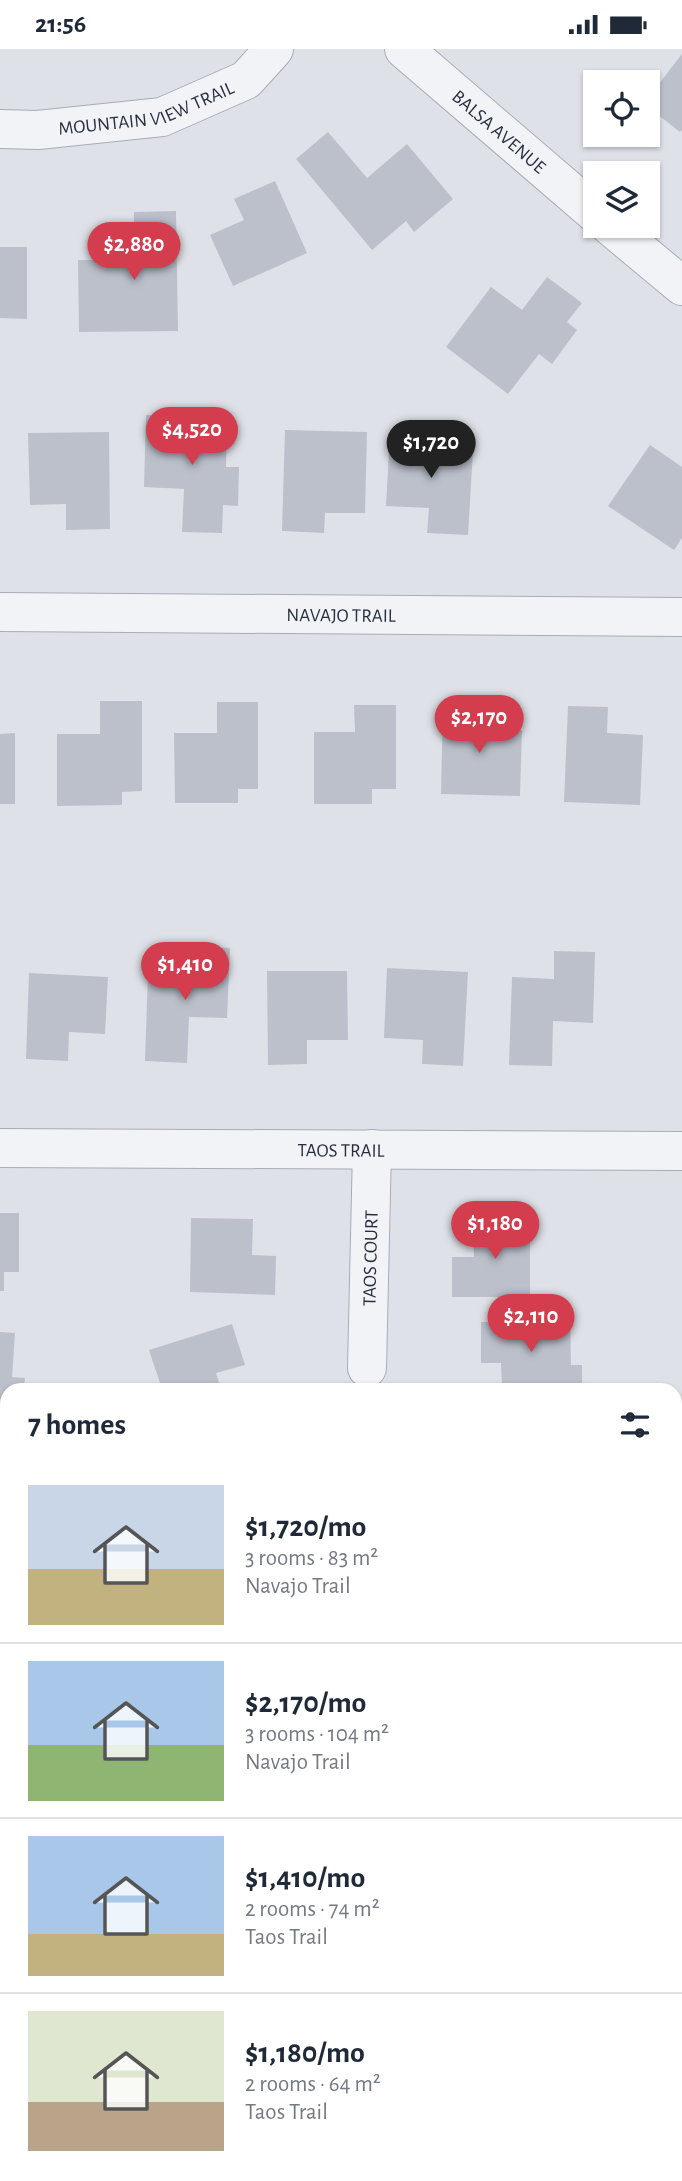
<!DOCTYPE html>
<html lang="en">
<head>
<meta charset="utf-8">
<style>
  :root { --surface:#fff; --page:#f6f6f7; --text:#1f2937; --muted:#747a83; --line:#e0e1e3; --accent:#d33d4d }
  body { margin:0; font-family:"Alegreya Sans",sans-serif; background:var(--page); color:var(--text); height:100vh; display:flex; flex-direction:column; font-size:26px; white-space:nowrap }
  * { box-sizing:border-box; margin:0 }
  p { font-size:23px; color:var(--muted) }
  .icon { flex:none; width:38px; height:38px; fill:none; stroke:currentColor; stroke-width:2; stroke-linecap:round; stroke-linejoin:round }
  .map { position:relative; flex:1; overflow:hidden }
  .panel { position:absolute; left:0px; top:1334px; width:682px; height:800px; display:flex; flex-direction:column; background:var(--surface); border-radius:21px 21px 0 0; box-shadow:0 2px 5px #0004 }
  .panel>* { flex:none }
  .fabs { position:absolute; left:583px; top:21px; display:grid; gap:14px }
  .fabs a { display:grid; place-items:center; width:77px; height:77px; border-radius:0px; background:var(--surface); box-shadow:0 2px 5px #0004; font-size:35px }
  .price { position:absolute; translate:-50% -60px; padding:0 16px; border-radius:24px; background:var(--accent); color:#fff; font-size:23px; line-height:46px; filter:drop-shadow(0 2px 4px #0008) }
  .price::after { content:''; position:absolute; left:50%; top:42px; width:21px; height:16px; margin-left:-10px; background:inherit; clip-path:polygon(0 0,100% 0,50% 100%) }
  .price.active { background:#222; color:#fff }
  ul { padding:0; list-style:none }
  li { display:flex; align-items:center; gap:21px; height:175px; padding:0 28px }
  li+li { border-top:2px solid var(--line) }
  li span { display:grid; place-items:center; flex:none; width:196px; height:140px; border-radius:0px; color:#555 }
  li>.icon { margin-inline-start:auto }
  span .icon { width:84px; height:84px; fill:#fffc; stroke-width:1 }
  li b { font-size:30px }
  h2 { display:flex; justify-content:space-between; align-items:center; height:84px; padding:0 28px; font-size:30px }
  .status { display:flex; justify-content:space-between; align-items:center; height:49px; padding:0 35px; background:var(--surface); direction:ltr }
  .status svg { height:19px; fill:currentColor }
  .map>svg:first-child { display:block }
</style>
</head>
<body>
<div class="status"><b>21:56</b><svg viewBox="0 0 49 12"><path d="M0 12V9h3v3zM5 12V6h3v6zM10 12V3h3v9zM15 12V0h3v12zM26 1h20v11H26zM47 4h2v5h-2z"/></svg></div>
<div class="map">
<svg width="682" height="2132" viewBox="0 0 682 2132">
  <rect width="100%" height="100%" fill="#dee2e8"/>
  <g fill="#bbc0cb">
    <polygon points="682,5 682,81 680,83 648,58 648,49"/>
    <polygon points="328,83 367,129 407,95 453,150 414,183 406,172 372,201 296,110"/>
    <polygon points="275,132 307,204 233,237 210,186 244,171 234,150"/>
    <polygon points="176,162 178,282 79,283 78,211 134,211 134,163"/>
    <polygon points="0,198 27,198 27,270 0,269"/>
    <polygon points="547,228 582,254 567,273 577,281 552,315 539,305 508,345 446,298 491,238 522,261"/>
    <polygon points="146,366 227,368 226,418 239,418 238,457 223,456 222,484 182,483 184,440 144,438"/>
    <polygon points="285,381 367,383 365,464 325,464 324,484 282,482"/>
    <polygon points="109,383 110,480 66,481 66,455 30,456 28,384"/>
    <polygon points="390,384 452,387 451,399 473,401 468,486 427,484 429,459 386,457"/>
    <polygon points="650,396 682,418 682,489 674,501 608,457"/>
    <polygon points="100,652 142,652 142,742 122,743 122,756 57,757 57,685 100,685"/>
    <polygon points="217,653 258,653 258,740 238,740 238,754 175,754 174,684 217,684"/>
    <polygon points="443,655 485,656 484,679 522,681 520,747 441,745"/>
    <polygon points="354,656 396,656 396,740 372,740 372,755 314,755 314,683 355,683"/>
    <polygon points="568,657 608,658 607,684 643,686 640,756 564,753"/>
    <polygon points="15,684 15,755 0,755 0,685"/>
    <polygon points="188,897 230,899 227,969 189,968 187,1014 145,1012 148,924 188,926"/>
    <polygon points="554,902 595,903 593,974 553,972 552,1017 509,1016 512,928 554,930"/>
    <polygon points="387,919 468,923 463,1017 422,1015 423,991 384,989"/>
    <polygon points="267,922 347,922 348,991 307,991 307,1015 268,1016"/>
    <polygon points="29,924 108,928 105,985 69,983 68,1012 26,1010"/>
    <polygon points="0,1164 19,1164 19,1223 4,1223 4,1242 0,1242"/>
    <polygon points="191,1169 253,1170 252,1206 276,1207 275,1246 190,1243"/>
    <polygon points="530,1170 530,1248 452,1248 452,1208 474,1208 473,1171"/>
    <polygon points="570,1272 571,1316 582,1316 582,1340 502,1340 501,1314 481,1314 481,1273"/>
    <polygon points="232,1275 245,1316 216,1324 221,1340 162,1340 149,1301"/>
    <polygon points="0,1283 15,1284 12,1328 25,1329 24,1340 7,1340 7,1364 0,1363"/>
    <polygon points="676,1447 682,1449 682,1518 676,1517"/>
    <polygon points="676,2101 682,2101 682,2132 593,2132 594,2126 676,2126"/>
    <rect x="197" y="2126" width="68" height="6"/>
  </g>
  <g fill="none" stroke-linecap="round" stroke-linejoin="round">
    <defs>
      <g id="minor">
        <path id="s1" d="M404,0L595,164"/>
        <path id="s2" d="M0,80L38,81L162,68L246,31L274,0"/>
        <polyline points="610,177 682,237"/>
        <path id="s3" d="M0,563L682,568"/>
        <path id="s4" d="M0,1099L682,1102"/>
        <path id="s5" d="M367,1319L372,1100"/>
        <polyline points="0,1672 7,1672"/>
        <polyline points="676,1685 682,1685"/>
        <polyline points="69,2132 70,2126"/>
      </g>
    </defs>
    <use href="#minor" stroke="#a7acb6" stroke-width="40"/>
    <use href="#minor" stroke="#f1f3f6" stroke-width="38"/>
  </g>
  <g text-anchor="middle" stroke-width="5" stroke-linejoin="round" paint-order="stroke">
    <g font-size="19" fill="#272f40" stroke="#eef1f6">
      <text dy="7" stroke="none"><textPath href="#s2" startOffset="149">MOUNTAIN VIEW TRAIL</textPath></text>
      <text dy="7" stroke="none"><textPath href="#s1" startOffset="126">BALSA AVENUE</textPath></text>
      <text dy="7" stroke="none"><textPath href="#s3" startOffset="341">NAVAJO TRAIL</textPath></text>
      <text dy="7" stroke="none"><textPath href="#s4" startOffset="341">TAOS TRAIL</textPath></text>
      <text dy="7" stroke="none"><textPath href="#s5" startOffset="110">TAOS COURT</textPath></text>
    </g>
  </g>
</svg>
<div class="fabs">
<a><svg class="icon" aria-label="locate" viewBox="0 0 24 24"><circle cx="12" cy="12" r="6"/><path d="M12 2v4M12 18v4M2 12h4M18 12h4"/></svg></a>
<a><svg class="icon" aria-label="layers" viewBox="0 0 24 24"><path d="M12 4l9 5-9 5-9-5zM3 14l9 5 9-5"/></svg></a>
</div>
<b class="price" style="left:134px;top:233px">$2,880</b>
<b class="price" style="left:192px;top:418px">$4,520</b>
<b class="price active" style="left:431px;top:431px">$1,720</b>
<b class="price" style="left:479px;top:706px">$2,170</b>
<b class="price" style="left:185px;top:953px">$1,410</b>
<b class="price" style="left:495px;top:1212px">$1,180</b>
<b class="price" style="left:531px;top:1305px">$2,110</b>
<section class="panel">
<h2>7 homes<svg class="icon" aria-label="filters" viewBox="0 0 24 24"><path d="M4 7h16M4 17h16"/><circle cx="9" cy="7" r="2"/><circle cx="15" cy="17" r="2"/></svg></h2>
<ul>
<li><span style="background:linear-gradient(#c9d6e8 60%,#c2b280 0)"><svg class="icon" aria-label="home" viewBox="0 0 24 24"><path d="M3 11l9-7 9 7M6 9v11h12V9"/></svg></span><div><b>$1,720/mo</b><p>3 rooms · 83 m²</p><p>Navajo Trail</p></div></li>
<li><span style="background:linear-gradient(#a9c7e8 60%,#8fb573 0)"><svg class="icon" aria-label="home" viewBox="0 0 24 24"><path d="M3 11l9-7 9 7M6 9v11h12V9"/></svg></span><div><b>$2,170/mo</b><p>3 rooms · 104 m²</p><p>Navajo Trail</p></div></li>
<li><span style="background:linear-gradient(#a9c7e8 70%,#c2b280 0)"><svg class="icon" aria-label="home" viewBox="0 0 24 24"><path d="M3 11l9-7 9 7M6 9v11h12V9"/></svg></span><div><b>$1,410/mo</b><p>2 rooms · 74 m²</p><p>Taos Trail</p></div></li>
<li><span style="background:linear-gradient(#dfe7d0 65%,#b9a48a 0)"><svg class="icon" aria-label="home" viewBox="0 0 24 24"><path d="M3 11l9-7 9 7M6 9v11h12V9"/></svg></span><div><b>$1,180/mo</b><p>2 rooms · 64 m²</p><p>Taos Trail</p></div></li>
</ul>
</section>
</div>
</body>
</html>
